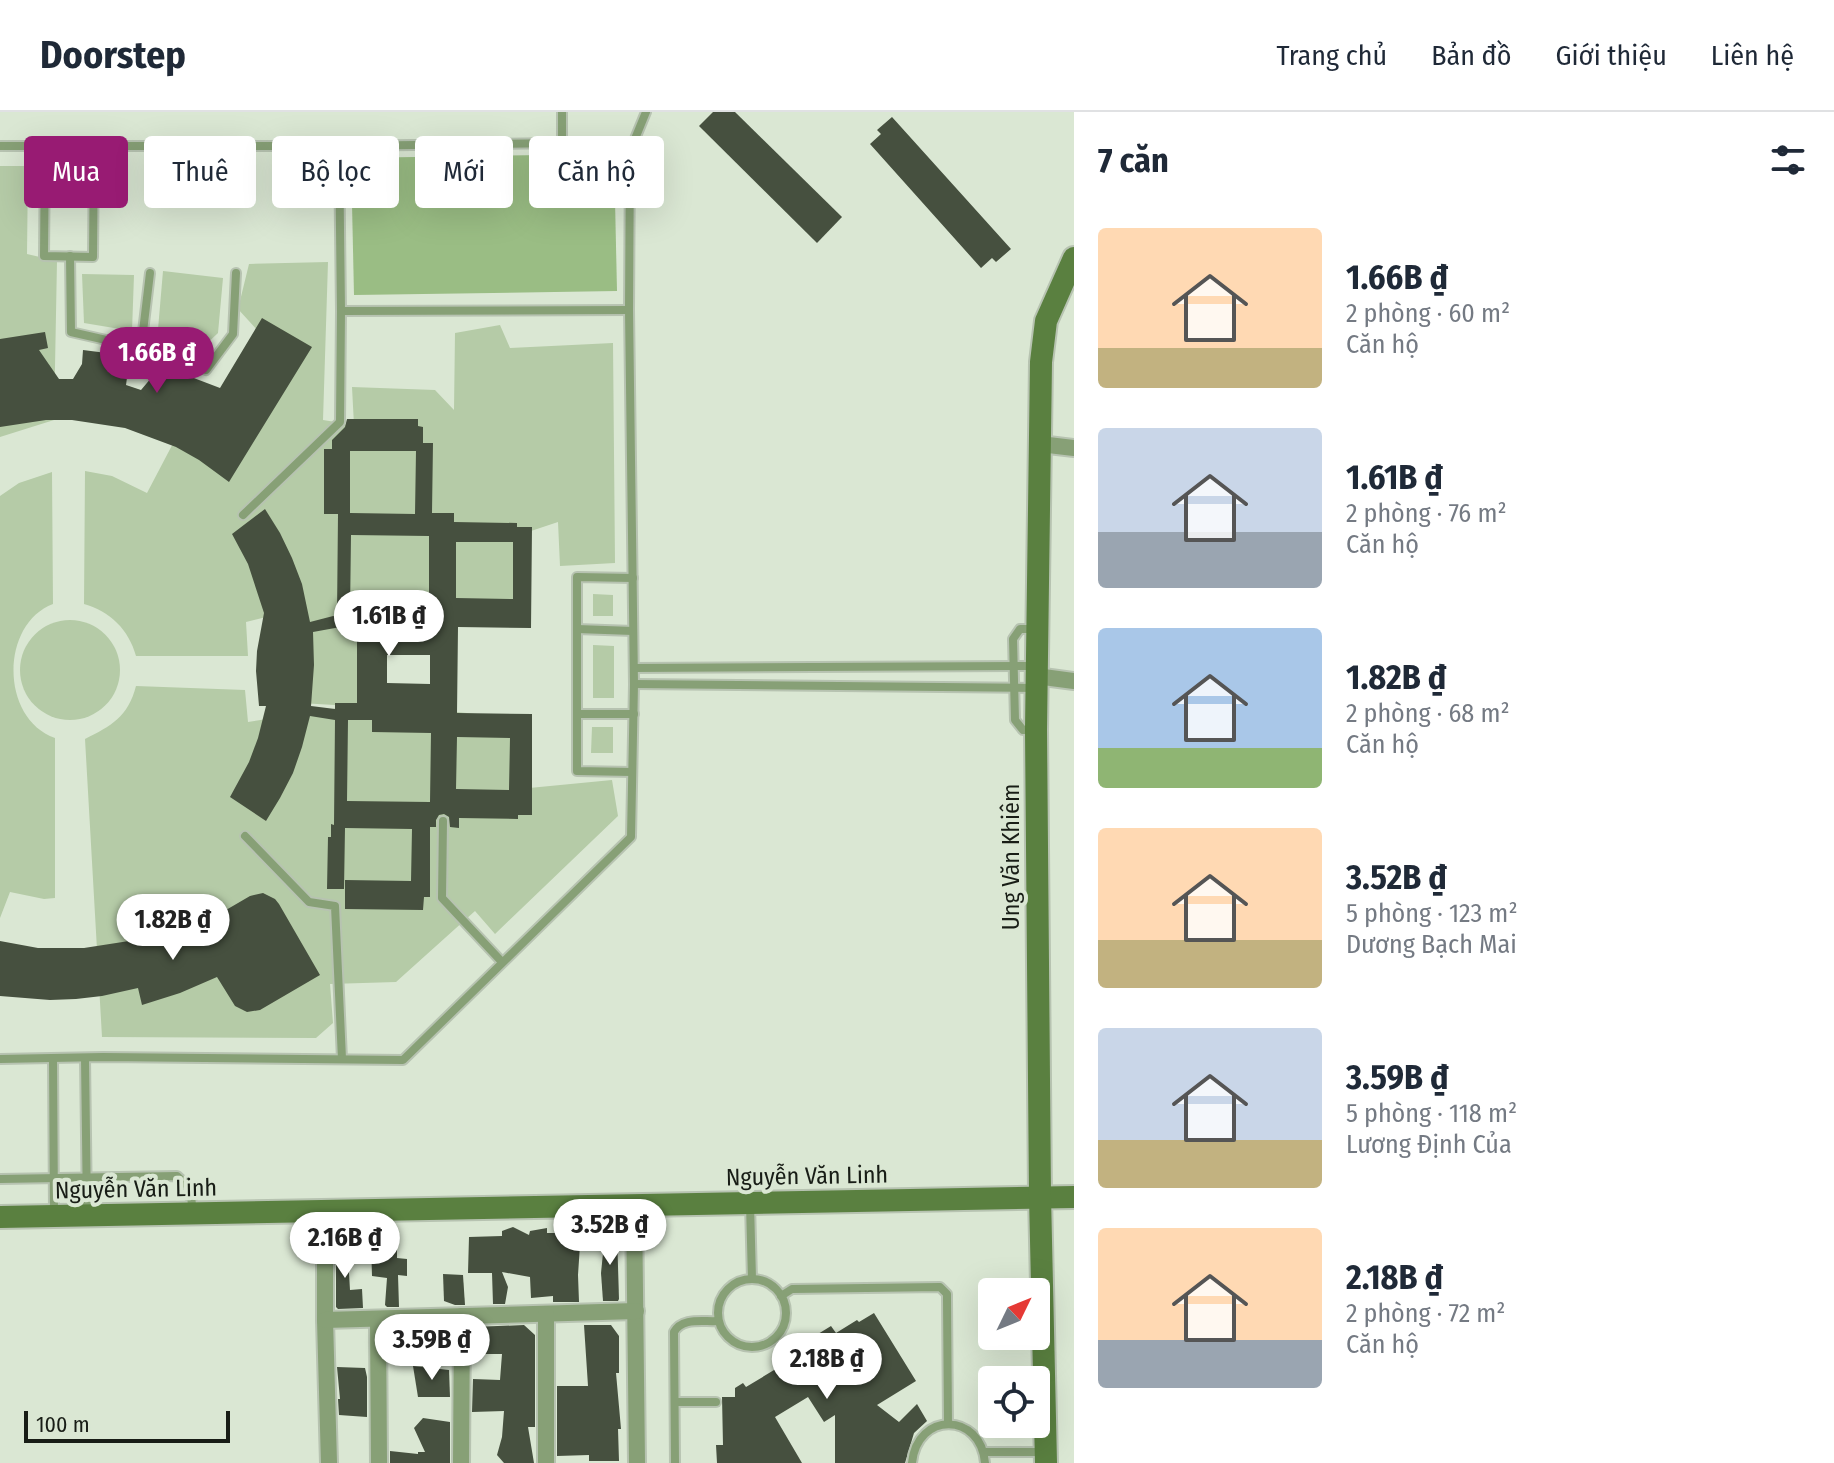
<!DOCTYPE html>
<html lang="vi">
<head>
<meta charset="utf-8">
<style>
  :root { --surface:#fff; --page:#f6f6f7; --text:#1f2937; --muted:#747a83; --line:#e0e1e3; --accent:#981b73 }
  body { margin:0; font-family:"Fira Sans Condensed",sans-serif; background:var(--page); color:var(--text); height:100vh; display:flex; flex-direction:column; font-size:30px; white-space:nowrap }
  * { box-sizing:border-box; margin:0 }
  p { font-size:26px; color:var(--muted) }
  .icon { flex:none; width:44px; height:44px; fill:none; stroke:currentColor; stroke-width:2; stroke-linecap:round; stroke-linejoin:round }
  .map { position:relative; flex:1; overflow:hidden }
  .sheet { display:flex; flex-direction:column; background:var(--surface); width:760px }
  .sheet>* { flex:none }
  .banner { position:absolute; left:24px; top:24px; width:760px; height:72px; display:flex; gap:16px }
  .needle { width:52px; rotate:47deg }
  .buttons { position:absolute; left:978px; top:1166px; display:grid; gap:16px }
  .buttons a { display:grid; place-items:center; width:72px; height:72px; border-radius:8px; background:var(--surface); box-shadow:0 8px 32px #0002; font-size:40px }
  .scale { position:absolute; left:24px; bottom:20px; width:206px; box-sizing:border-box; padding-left:8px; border:4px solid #181d16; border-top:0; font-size:22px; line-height:28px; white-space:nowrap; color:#181d16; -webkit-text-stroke:6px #dae7d3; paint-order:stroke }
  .price { position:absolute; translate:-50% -68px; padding:0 18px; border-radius:28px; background:#fff; color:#222; font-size:26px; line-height:52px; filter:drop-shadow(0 2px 4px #0008) }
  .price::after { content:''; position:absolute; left:50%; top:48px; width:24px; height:18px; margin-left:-12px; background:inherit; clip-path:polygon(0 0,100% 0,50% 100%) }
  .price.on { background:var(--accent); color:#fff }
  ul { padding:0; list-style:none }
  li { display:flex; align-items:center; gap:24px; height:200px; padding:0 24px }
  li span { display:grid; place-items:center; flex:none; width:224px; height:160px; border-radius:8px; color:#555 }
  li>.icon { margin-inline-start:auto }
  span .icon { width:96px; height:96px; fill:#fffc; stroke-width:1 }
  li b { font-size:34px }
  h2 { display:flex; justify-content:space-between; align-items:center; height:96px; padding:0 24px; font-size:34px }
  .tag { padding:0 28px; border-radius:8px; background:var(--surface); box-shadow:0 8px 32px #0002; font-size:28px; line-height:72px }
  .tag.on { background:var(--accent); color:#fff }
  header { display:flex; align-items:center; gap:48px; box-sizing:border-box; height:112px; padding:0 40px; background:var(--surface); border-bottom:2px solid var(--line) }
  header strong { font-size:38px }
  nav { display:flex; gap:44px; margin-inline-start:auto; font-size:28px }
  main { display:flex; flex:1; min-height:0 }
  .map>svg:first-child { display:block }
</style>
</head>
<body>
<header>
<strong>Doorstep</strong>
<nav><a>Trang chủ</a><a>Bản đồ</a><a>Giới thiệu</a><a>Liên hệ</a></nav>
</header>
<main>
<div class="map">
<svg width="1074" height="1351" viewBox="0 0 1074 1351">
  <rect width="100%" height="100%" fill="#dae7d3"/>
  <g fill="#b5cba7">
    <polygon points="0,54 28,54 27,142 57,149 54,308 0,325"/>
    <path d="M328,150L323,308L354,313L352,275L435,278L454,298L455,221L500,213L510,236L613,231L615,451L560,454L558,410L525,421L528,498L379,524L375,592L519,606V677L612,668L618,704L495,822L475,799L396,870L330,872L333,911L316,926L102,925L85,627C111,614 128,605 136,574L245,578L248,610L352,594L300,591L291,499L246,510L248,544H136C129,518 110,499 84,492L85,359L112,364L147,381L179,320L218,324L260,221L238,197L249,152Z"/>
    <polygon points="163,159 223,166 218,221 200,238 157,229"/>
    <polygon points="82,162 134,163 132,219 84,211"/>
    <path d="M52,360L53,492C0,512 0,607 55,626V786L44,787L10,780L0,806V384L19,371Z"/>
    <polygon points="593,482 613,483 613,504 593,504"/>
    <circle cx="70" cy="558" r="50"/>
    <polygon points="593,533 614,534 614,586 593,586"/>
    <polygon points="592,615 613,615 613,641 591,641"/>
  </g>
  <polygon fill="#9abd84" points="614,42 617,179 354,183 351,46"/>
  <g fill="#46503f" fill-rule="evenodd">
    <polygon points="713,0 735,0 842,105 817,131 699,14"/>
    <polygon points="892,5 1011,137 996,150 992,146 981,156 870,32 881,22 877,18"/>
    <polygon points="262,206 312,235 229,370 199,348 176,335 125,316 72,308 46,308 0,315 0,227 45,220 48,236 39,238 59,267 73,267 82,252 83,238 130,244 126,273 141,278 152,265 157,252 220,276"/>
    <path d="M347,307H418V314L423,315V331H433L432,401H454V410L517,411V415H532L531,516L458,515L457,601L532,602V703H518V707L459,706V716L450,715L449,705L444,702L439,703L436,708V715H430V785H424L423,798L345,797V768L411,769L412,717L345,716L344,777H327L328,725H331V712L334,713L335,608L310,604L302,635L293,661L280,686L266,709L230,685L249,650L258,626L266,594H259L256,559L257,539L264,501L248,452L232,422L265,397L280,421L292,446L302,472L310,510L337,503L338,402H324V337H332V328L345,315ZM350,339H416L415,402L350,401ZM351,423L429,424V486L372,485L371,503L350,502ZM456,430H513V487L456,486ZM357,512V591H335V597L311,594L314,553L313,520ZM387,543H430V572L387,571ZM348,608H372V620L431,621L430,690L347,689ZM457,625L510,626L509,678L456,677Z"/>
    <polygon points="263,781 275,787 279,792 320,863 260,898 247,900 235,894 217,865 180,881 142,893 138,876 102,884 76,887 50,888 0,884 0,829 38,836 84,836 129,829 172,814 178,826 250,784"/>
    <polygon points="606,1112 617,1122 619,1187 618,1189 603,1189 601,1161"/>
    <polygon points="513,1115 529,1123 530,1119 547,1116 547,1121 571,1121 580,1133 578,1163 579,1190 553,1190 553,1184 531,1186 530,1165 502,1160 508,1175 505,1192 493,1192 492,1161 468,1161 469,1125 502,1124 502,1119"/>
    <polygon points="347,1127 350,1178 362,1177 363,1196 338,1197 336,1195 336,1128"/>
    <polygon points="390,1129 390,1136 397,1136 397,1146 407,1147 407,1164 398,1163 399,1195 387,1195 385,1193 387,1166 372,1164 371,1130"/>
    <polygon points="443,1162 463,1163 465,1193 455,1193 444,1189"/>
    <polygon points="874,1201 916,1269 877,1293 899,1310 917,1292 927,1309 914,1321 905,1351 835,1351 835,1303 824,1310 808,1285 775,1305 802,1351 717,1351 716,1333 723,1333 722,1285 735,1285 735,1276 743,1271 746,1275 809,1237 805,1230 831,1214 836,1221 857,1208 859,1210"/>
    <polygon points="524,1213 535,1223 535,1315 528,1315 534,1351 504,1351 497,1343 502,1325 504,1299 472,1300 473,1267 500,1268 502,1242 473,1242 473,1215"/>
    <polygon points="584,1213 611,1213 619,1224 619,1261 616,1261 621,1317 618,1317 619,1349 589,1349 589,1343 557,1344 557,1274 588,1274"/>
    <polygon points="413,1254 449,1258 450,1285 418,1285"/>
    <polygon points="337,1255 365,1256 367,1265 367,1305 339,1303 338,1287 340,1287"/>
    <polygon points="423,1306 450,1310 450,1351 390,1351 390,1339 418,1342 418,1340 425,1340 414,1316"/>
  </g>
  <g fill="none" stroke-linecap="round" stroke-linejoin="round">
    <defs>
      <g id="lane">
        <polyline points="562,31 562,0"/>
        <polyline points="0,34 339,34 633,30"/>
        <polyline points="45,34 44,144 93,145 94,34"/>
        <polyline points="339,34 341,199 629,198"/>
        <polyline points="70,144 71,220 172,243 206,258 233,222 236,161"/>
        <polyline points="141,236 150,161"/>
        <polyline points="243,403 340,310 341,199"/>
        <polyline points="577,517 633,519"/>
        <polyline points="634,556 1037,554"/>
        <polyline points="634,572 1033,576"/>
        <polyline points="577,602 634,602"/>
        <polyline points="1036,618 1023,618 1015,608 1013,527 1020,517 1036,517"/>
        <polyline points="632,660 577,659 577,465 633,466"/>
        <polyline points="443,709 442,786 502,850"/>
        <polyline points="245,724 309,790 335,794 342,947"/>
        <polyline points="53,946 54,1101"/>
        <polyline points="85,946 87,1101"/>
        <polyline points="0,947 103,945 403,948 631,725 634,572 629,198 630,39 646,0"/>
        <polyline points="0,1067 177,1064 190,1076 193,1101"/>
        <polyline points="750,1092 752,1167"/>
        <circle cx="752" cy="1201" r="34"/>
        <polyline points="781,1184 792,1177 940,1175 947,1182 947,1187 948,1312"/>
        <polyline points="675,1290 716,1290"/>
        <polyline points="984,1340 1045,1340"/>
        <path d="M675,1351L674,1220C682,1205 703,1210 718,1209"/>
        <path d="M912,1351C917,1299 981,1300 985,1351"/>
      </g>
      <g id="street">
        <polyline points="1040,332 1074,336"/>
        <polyline points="1036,564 1074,569"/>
        <polyline points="634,1094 637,1351"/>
        <polyline points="325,1100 325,1208 329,1351"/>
        <polyline points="378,1207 379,1351"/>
        <polyline points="325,1208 636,1199"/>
        <polyline points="461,1351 462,1204"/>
        <polyline points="546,1351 546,1202"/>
      </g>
      <g id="secondary">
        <polyline points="0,1105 1074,1085"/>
        <polyline points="1046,1351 1040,1084 1036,618 1041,250 1046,209 1074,146"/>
      </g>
    </defs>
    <use href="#lane" stroke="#b7c3b1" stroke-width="12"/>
    <use href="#street" stroke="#b7c3b1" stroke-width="20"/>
    <use href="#secondary" stroke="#b7c3b1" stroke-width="26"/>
    <use href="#lane" stroke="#87a076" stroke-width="8"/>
    <use href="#street" stroke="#87a076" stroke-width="16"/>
    <use href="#secondary" stroke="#5a8040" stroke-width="22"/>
  </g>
  <g text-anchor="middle" stroke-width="8" stroke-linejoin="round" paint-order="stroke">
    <g font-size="24" fill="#181d16" stroke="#dae7d3">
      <text transform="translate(1011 745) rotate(-90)" y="8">Ung Văn Khiêm</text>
      <text transform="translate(807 1064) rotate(-1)" y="8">Nguyễn Văn Linh</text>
      <text transform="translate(136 1077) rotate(-1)" y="8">Nguyễn Văn Linh</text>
    </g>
  </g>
</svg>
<div class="buttons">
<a><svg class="needle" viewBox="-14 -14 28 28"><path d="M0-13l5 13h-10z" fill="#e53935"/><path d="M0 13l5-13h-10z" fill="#747a83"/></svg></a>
<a><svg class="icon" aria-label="locate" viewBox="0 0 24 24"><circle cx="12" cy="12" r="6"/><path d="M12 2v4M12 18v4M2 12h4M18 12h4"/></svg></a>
</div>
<div class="scale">100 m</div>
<b class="price on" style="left:157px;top:283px">1.66B ₫</b>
<b class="price" style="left:389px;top:546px">1.61B ₫</b>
<b class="price" style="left:173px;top:850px">1.82B ₫</b>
<b class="price" style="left:610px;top:1155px">3.52B ₫</b>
<b class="price" style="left:345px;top:1168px">2.16B ₫</b>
<b class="price" style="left:432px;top:1270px">3.59B ₫</b>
<b class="price" style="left:827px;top:1289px">2.18B ₫</b>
<div class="banner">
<a class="tag on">Mua</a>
<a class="tag">Thuê</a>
<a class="tag">Bộ lọc</a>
<a class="tag">Mới</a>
<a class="tag">Căn hộ</a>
</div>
</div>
<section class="sheet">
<h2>7 căn<svg class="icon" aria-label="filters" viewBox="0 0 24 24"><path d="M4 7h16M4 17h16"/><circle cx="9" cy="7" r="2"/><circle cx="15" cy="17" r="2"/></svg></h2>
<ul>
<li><span style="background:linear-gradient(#ffd9b3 75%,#c2b280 0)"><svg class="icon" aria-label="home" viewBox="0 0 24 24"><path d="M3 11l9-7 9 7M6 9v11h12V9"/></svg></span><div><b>1.66B ₫</b><p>2 phòng · 60 m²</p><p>Căn hộ</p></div></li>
<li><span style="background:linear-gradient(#c9d6e8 65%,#9aa5b1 0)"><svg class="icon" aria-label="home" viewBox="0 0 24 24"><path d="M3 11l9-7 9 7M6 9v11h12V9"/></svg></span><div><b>1.61B ₫</b><p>2 phòng · 76 m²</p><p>Căn hộ</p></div></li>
<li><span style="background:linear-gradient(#a9c7e8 75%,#8fb573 0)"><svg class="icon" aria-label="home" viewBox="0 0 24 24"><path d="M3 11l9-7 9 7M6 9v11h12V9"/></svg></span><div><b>1.82B ₫</b><p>2 phòng · 68 m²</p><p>Căn hộ</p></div></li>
<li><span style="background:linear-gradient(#ffd9b3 70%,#c2b280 0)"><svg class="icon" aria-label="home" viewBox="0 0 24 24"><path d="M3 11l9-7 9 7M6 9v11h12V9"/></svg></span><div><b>3.52B ₫</b><p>5 phòng · 123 m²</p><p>Dương Bạch Mai</p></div></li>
<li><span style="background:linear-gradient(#c9d6e8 70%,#c2b280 0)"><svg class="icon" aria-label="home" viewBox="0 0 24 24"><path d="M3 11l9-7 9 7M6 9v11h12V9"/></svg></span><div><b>3.59B ₫</b><p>5 phòng · 118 m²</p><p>Lương Định Của</p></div></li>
<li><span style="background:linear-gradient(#ffd9b3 70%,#9aa5b1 0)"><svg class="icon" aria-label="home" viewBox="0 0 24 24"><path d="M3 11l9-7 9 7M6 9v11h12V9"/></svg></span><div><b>2.18B ₫</b><p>2 phòng · 72 m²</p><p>Căn hộ</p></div></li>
</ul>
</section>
</main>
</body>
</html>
